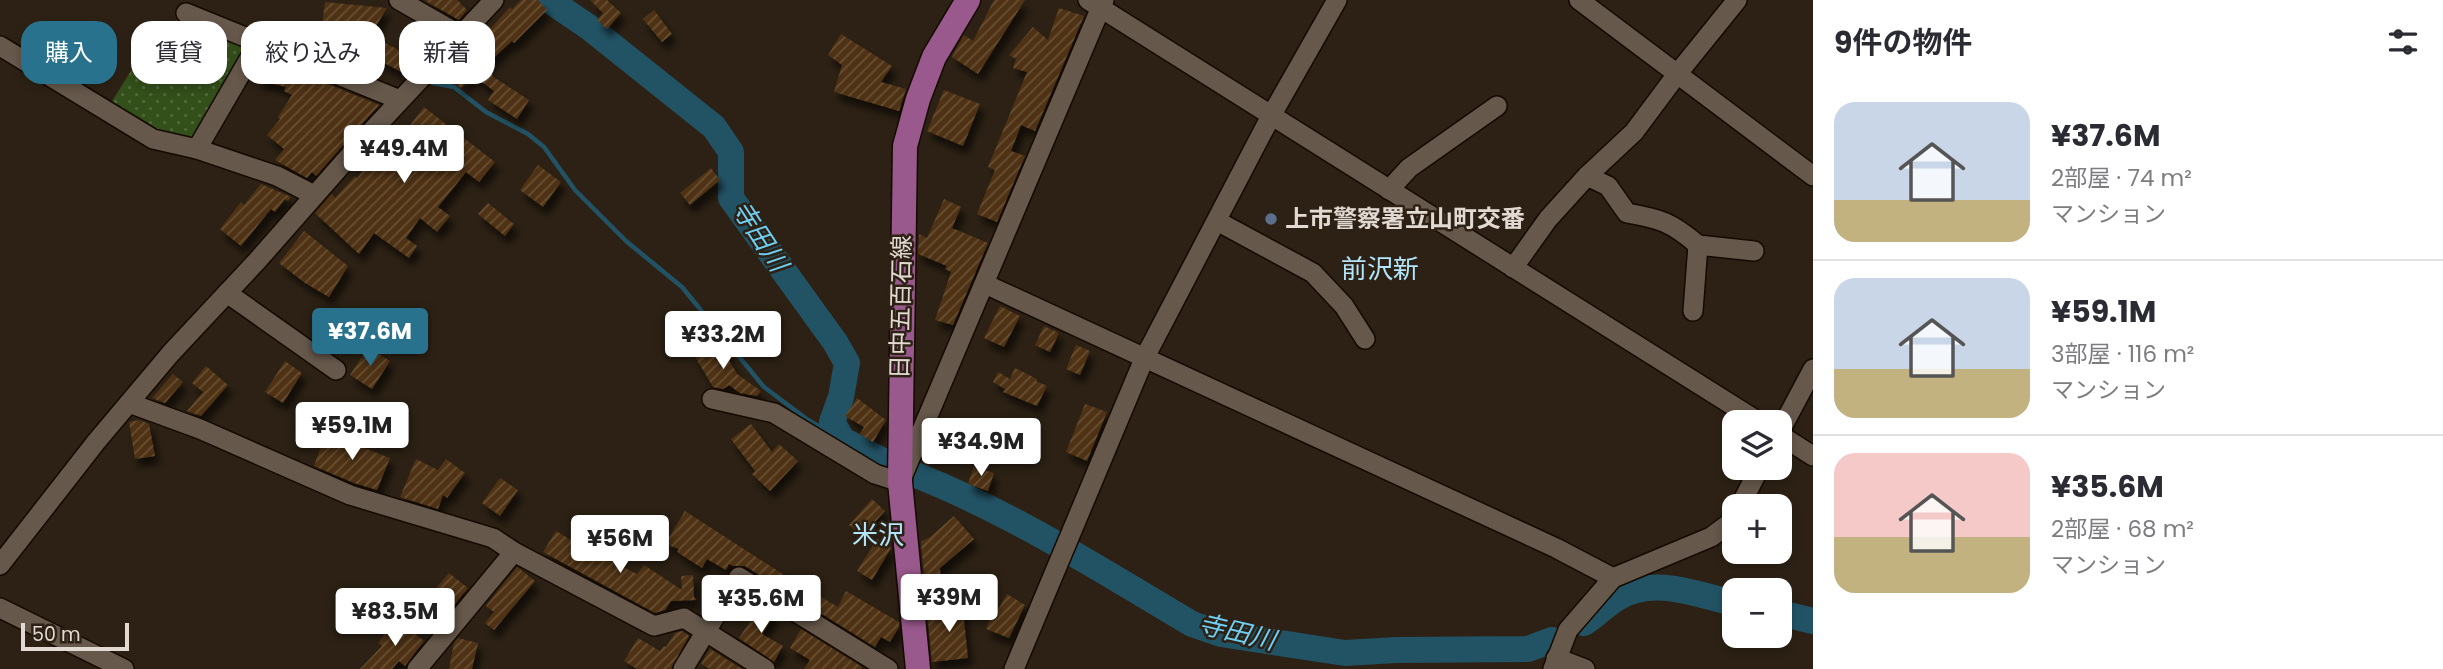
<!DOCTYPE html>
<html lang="ja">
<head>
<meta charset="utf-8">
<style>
  :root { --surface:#fff; --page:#f2f2f3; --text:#2b2b33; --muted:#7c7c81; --line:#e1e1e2; --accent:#29728e }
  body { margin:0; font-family:Poppins,"Noto Sans JP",sans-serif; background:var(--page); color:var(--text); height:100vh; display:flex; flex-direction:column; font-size:26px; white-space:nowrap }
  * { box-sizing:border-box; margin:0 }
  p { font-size:23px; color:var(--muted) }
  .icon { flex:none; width:38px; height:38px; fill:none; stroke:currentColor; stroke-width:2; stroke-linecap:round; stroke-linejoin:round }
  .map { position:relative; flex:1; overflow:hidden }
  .sheet { display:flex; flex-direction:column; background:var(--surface); width:630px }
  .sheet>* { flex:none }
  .hud { position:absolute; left:21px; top:21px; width:665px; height:63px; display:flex; gap:14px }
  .fabs { position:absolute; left:1722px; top:410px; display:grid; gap:14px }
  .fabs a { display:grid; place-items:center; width:70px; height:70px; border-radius:14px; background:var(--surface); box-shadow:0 4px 10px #0003; font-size:35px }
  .scale { position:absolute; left:21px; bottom:18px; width:108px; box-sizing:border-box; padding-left:7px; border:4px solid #e2dad2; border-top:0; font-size:19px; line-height:24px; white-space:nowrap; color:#e2dad2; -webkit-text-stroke:5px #2c2114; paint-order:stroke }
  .price { position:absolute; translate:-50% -60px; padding:0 16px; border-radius:7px; background:#fff; color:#222; font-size:23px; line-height:46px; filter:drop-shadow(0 2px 4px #0008) }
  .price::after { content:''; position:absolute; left:50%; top:42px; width:21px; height:16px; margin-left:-10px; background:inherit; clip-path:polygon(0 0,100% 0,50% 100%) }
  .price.current { background:var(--accent); color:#fff }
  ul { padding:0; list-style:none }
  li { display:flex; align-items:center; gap:21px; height:175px; padding:0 21px }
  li+li { border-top:2px solid var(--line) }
  li span { display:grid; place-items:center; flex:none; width:196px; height:140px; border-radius:21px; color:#555 }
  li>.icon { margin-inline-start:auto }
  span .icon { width:84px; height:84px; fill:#fffc; stroke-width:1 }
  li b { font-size:30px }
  h2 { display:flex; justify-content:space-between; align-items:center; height:84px; padding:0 21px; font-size:30px }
  .tag { padding:0 24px; border-radius:21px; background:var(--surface); box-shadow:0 4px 10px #0003; font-size:24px; line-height:63px }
  .tag.current { background:var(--accent); color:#fff }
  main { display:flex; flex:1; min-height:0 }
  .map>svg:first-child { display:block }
</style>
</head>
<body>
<main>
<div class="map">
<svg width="1813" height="669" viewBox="0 0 1813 669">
  <defs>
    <pattern id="grass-dots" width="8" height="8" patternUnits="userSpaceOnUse" patternTransform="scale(1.75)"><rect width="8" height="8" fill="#334f1a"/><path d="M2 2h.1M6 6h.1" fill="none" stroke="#50683a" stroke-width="1.8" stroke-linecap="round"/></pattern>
    <pattern id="building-hatch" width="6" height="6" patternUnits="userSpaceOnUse" patternTransform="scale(1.75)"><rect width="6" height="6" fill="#4f3313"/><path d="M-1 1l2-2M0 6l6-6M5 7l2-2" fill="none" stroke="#685034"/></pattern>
    <filter id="shadow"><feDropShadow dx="4.5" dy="8" stdDeviation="3.5" flood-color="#0009"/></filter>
  </defs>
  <rect width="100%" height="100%" fill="#2c2114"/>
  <polygon fill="url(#grass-dots)" points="177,20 250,46 192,142 155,135 109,106 154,34 168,39"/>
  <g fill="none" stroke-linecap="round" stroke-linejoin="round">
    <polyline stroke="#225365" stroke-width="4.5" points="433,83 454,87 486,112 528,134 544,147 575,190 626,241 682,287 764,387 808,420 843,440"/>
    <g stroke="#225365" stroke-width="26">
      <polyline points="549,0 590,28 714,127 731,152 731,198 835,342 847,363 841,397 832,422 843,440 889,464"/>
      <path d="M916,475C1014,514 1102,571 1192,624L1221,634L1345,653L1396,650L1528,649L1552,640"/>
      <polyline points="1780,613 1813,621"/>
      <path d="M1584,623C1597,615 1606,604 1619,597C1655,576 1697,595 1734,603"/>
    </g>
  </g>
  <g fill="url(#building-hatch)" filter="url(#shadow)">
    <polygon points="424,0 457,0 467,10 459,20"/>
    <polygon points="521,0 538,0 547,10 514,43 512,41 483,68 493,75 492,76 529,100 517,119 488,100 494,91 474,76 461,88 457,85 478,55 469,45 488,26 490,29 510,7 512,9"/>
    <polygon points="590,0 607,0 621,13 607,29 597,20 603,13"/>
    <polygon points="994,0 1025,0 978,74 952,57 964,35 973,41"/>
    <polygon points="325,2 387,8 376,26 376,31 362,31 322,26"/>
    <polygon points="1059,8 1084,16 1035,131 1021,125 1011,151 1025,156 997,222 977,214 995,170 988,167 1027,72 1013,68 1016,59 1009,55 1033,27 1048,40"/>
    <polygon points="654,10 672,34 662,42 643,19"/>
    <polygon points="841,34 892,66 881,82 906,89 899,111 834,92 842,65 828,55"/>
    <polygon points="379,40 421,61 407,75 371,56"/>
    <polygon points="264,58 379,105 316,176 312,172 307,178 275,160 284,149 267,135 280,119 278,117 292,95 284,91 286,87 257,80"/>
    <polygon points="944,90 980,104 963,146 927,131"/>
    <polygon points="424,107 495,162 479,182 466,172 438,207 450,216 437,232 420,218 406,238 417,246 409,258 374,233 359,254 315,213 332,194 335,198 355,176 357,178 379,151 376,148 390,131 400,138"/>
    <polygon points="538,165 561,182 543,207 520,190"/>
    <polygon points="711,168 720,180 690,205 680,193"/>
    <polygon points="261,184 291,197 288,201 285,199 275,212 271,209 241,246 220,229 241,202 244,205"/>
    <polygon points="944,199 961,207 952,228 988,243 953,325 935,320 951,272 945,269 947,266 918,254 919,234 927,238"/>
    <polygon points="488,203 514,224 505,236 478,214"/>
    <polygon points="304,231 348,266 329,297 305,283 279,263"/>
    <polygon points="1000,306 1020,316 1004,347 984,338"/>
    <polygon points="1044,326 1059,333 1050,352 1035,345"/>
    <polygon points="718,341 737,374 761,391 757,396 740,393 729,385 723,389 713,387 694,355"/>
    <polygon points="1076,345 1090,351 1080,375 1066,369"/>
    <polygon points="368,347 390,361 372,389 350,375"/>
    <polygon points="285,361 302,373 283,403 265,392"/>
    <polygon points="206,366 228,385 201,416 187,411 203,392 192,383"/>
    <polygon points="1015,368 1037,379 1036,381 1047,386 1037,406 1003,392 1005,389 993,382 998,372 1010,379"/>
    <polygon points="173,374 183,382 165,403 152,398"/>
    <polygon points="857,398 886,420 873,442 860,434 864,427 845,416"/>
    <polygon points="1085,404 1107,412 1087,461 1066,452"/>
    <polygon points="139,420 149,424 155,456 135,459 129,422"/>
    <polygon points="751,424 772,452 779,444 798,461 770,491 752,474 755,471 731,439"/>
    <polygon points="326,433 390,458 377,490 354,483 314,466"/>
    <polygon points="416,459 438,470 446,459 465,473 447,498 443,495 438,509 400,497"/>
    <polygon points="974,466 994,473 988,491 968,484"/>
    <polygon points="500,478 518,490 500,516 482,503"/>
    <polygon points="872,499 885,511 862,536 849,525"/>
    <polygon points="685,511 795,582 788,593 745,566 733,566 729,564 726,570 707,559 702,568 677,552 679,549 665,544"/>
    <polygon points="954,516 974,539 940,568 941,596 926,597 921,541 929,538"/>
    <polygon points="556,531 588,550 591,545 618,559 616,563 637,574 644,565 682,590 681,576 693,575 694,597 697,600 671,601 665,610 655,613 543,552"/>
    <polygon points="877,539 891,548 872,580 857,571"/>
    <polygon points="517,567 535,581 494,630 485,623 494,612 486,606"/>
    <polygon points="449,573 468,588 451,609 432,593"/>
    <polygon points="846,591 899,622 899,627 890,642 881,637 875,647 814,609 821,597 838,607"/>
    <polygon points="1007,594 1025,605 1009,638 986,629 993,612 996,613"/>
    <polygon points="962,601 968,658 932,662 928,620 943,618 942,603"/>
    <polygon points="761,605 775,614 762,634 783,646 774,662 739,638"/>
    <polygon points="398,619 424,641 405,666 399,661 392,669 360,669 382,646 378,643"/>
    <polygon points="801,629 862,667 861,669 804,669 810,660 790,648"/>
    <polygon points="682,631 689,636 671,669 637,669 624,661 638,638 660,651 664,646 666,647 675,633"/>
    <polygon points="458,638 478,643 472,669 449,669 454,643"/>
    <polygon points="710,649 742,669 710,669 701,664"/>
  </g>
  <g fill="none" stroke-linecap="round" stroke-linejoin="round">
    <defs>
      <g id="minor">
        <polyline points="399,0 460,35"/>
        <polyline points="1088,0 1759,422"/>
        <polyline points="1579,0 1813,176"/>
        <polyline points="186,13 400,100"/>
        <polyline points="0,46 153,139 197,149 277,176 314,195"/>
        <polyline points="197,149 259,42"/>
        <path d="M1587,176L1608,186L1627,213C1661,219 1671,222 1698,245"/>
        <polyline points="1389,190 1409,168 1497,106"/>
        <polyline points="1217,221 1313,273 1344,306 1365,339"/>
        <polyline points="1513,268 1548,219 1587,176 1634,132 1678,73 1737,0"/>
        <polyline points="985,284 1556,548 1613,578"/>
        <polyline points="227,293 336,370"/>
        <polyline points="1693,311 1698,245 1754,251"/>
        <polyline points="712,399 774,413 875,474 900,482 1104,0"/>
        <polyline points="129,403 200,429 350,495 493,538 514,552 654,626 684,618 765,669"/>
        <polyline points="1780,431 1813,369"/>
        <polyline points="1780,435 1813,456"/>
        <polyline points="1740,506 1760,467"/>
        <polyline points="0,565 96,442 171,353 257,261 367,136 494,0"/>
        <polyline points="0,608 124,669"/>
        <polyline points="1556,658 1585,669"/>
        <polyline points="417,669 514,552"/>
        <polyline points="683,669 739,577 888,669"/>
        <polyline points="1014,669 1144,359 1271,116 1337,0"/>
        <polyline points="1553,669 1568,630 1613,578 1711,537 1730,523 1734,515"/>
      </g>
      <polyline id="major" points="918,669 900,482 905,146 918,99 934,57 968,0"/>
    </defs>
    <use href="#minor" stroke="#140a02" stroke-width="22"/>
    <use href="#major" stroke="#140a02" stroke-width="27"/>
    <use href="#minor" stroke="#66584b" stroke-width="19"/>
    <use href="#major" stroke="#99598c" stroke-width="24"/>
  </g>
  <circle fill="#5c6f8a" stroke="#2c2114" stroke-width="2.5" cx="1271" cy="219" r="7"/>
  <g text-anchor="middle" stroke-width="5" stroke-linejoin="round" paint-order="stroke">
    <g font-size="24" font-weight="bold" fill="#e2dad2" stroke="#2c2114" text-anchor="start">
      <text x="1285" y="227">上市警察署立山町交番</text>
    </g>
    <g font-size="24" fill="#e2dad2" stroke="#2c2114">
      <text transform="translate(901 307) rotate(-89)" y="8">日中五百石線</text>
    </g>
    <g font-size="26" font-style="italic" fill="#6ecef3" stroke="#2c2114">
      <text transform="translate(760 236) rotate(57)" y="9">寺田川</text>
      <text transform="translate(1237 632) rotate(13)" y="9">寺田川</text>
    </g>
    <g font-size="26" fill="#b2e4fa" stroke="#2c2114">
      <text x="1380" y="278">前沢新</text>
      <text x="878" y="544">米沢</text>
    </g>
  </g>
</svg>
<div class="fabs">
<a><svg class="icon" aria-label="layers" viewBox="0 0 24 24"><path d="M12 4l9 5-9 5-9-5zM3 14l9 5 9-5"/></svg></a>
<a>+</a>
<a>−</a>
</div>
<div class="scale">50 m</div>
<b class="price" style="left:404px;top:185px">¥49.4M</b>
<b class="price current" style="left:370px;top:368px">¥37.6M</b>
<b class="price" style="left:723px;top:371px">¥33.2M</b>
<b class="price" style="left:352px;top:462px">¥59.1M</b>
<b class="price" style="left:981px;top:478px">¥34.9M</b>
<b class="price" style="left:620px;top:575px">¥56M</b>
<b class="price" style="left:949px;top:634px">¥39M</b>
<b class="price" style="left:761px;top:635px">¥35.6M</b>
<b class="price" style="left:395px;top:648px">¥83.5M</b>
<div class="hud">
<a class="tag current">購入</a>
<a class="tag">賃貸</a>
<a class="tag">絞り込み</a>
<a class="tag">新着</a>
</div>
</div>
<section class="sheet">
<h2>9件の物件<svg class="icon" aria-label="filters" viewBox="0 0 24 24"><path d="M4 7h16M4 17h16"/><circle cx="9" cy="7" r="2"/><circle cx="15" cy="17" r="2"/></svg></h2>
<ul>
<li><span style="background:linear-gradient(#c9d6e8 70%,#c2b280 0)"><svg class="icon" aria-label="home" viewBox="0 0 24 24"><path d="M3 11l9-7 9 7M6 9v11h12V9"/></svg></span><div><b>¥37.6M</b><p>2部屋 · 74 m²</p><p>マンション</p></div></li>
<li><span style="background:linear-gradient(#c9d6e8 65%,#c2b280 0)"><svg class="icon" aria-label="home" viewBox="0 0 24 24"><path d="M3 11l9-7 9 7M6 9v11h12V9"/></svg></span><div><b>¥59.1M</b><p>3部屋 · 116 m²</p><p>マンション</p></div></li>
<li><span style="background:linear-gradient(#f6c9c9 60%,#c2b280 0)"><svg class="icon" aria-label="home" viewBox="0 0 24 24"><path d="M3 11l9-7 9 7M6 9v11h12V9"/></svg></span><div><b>¥35.6M</b><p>2部屋 · 68 m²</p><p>マンション</p></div></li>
</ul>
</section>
</main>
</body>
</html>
